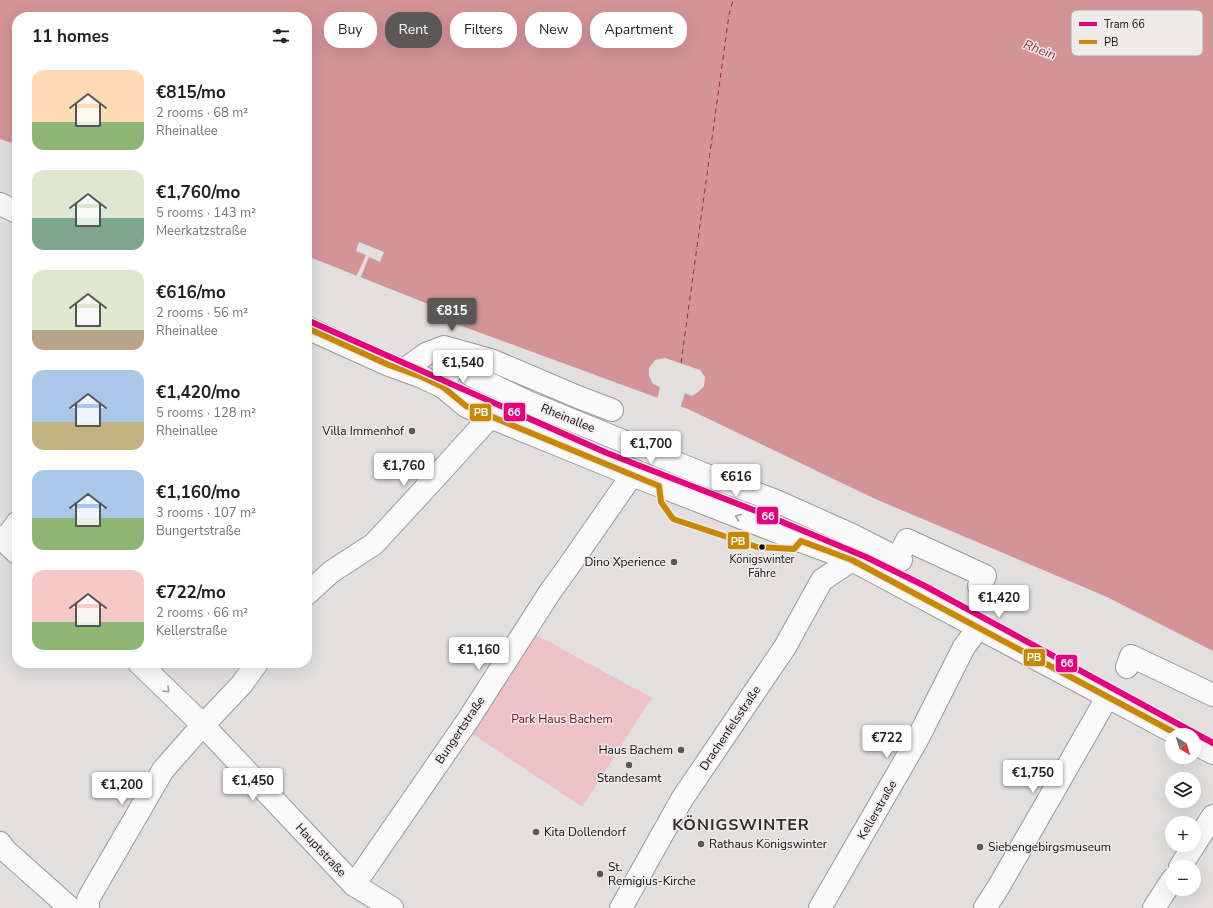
<!DOCTYPE html>
<html lang="en">
<head>
<meta charset="utf-8">
<style>
  :root { --surface:#fff; --page:#f2f2f2; --text:#222; --muted:#767676; --accent:#5a5757 }
  body { margin:0; font-family:"Nunito Sans",sans-serif; background:var(--page); color:var(--text); height:100vh; display:flex; flex-direction:column; font-size:15px; white-space:nowrap }
  * { box-sizing:border-box; margin:0 }
  p { font-size:13px; color:var(--muted) }
  .icon { flex:none; width:22px; height:22px; fill:none; stroke:currentColor; stroke-width:2; stroke-linecap:round; stroke-linejoin:round }
  .map { position:relative; flex:1; overflow:hidden }
  .sheet { position:absolute; left:12px; top:12px; width:300px; height:656px; display:flex; flex-direction:column; background:var(--surface); border-radius:16px; box-shadow:0 4px 16px #0002 }
  .sheet>* { flex:none }
  .hud { position:absolute; left:324px; top:12px; width:380px; height:36px; display:flex; gap:8px }
  .needle { width:26px; rotate:142deg }
  .buttons { position:absolute; left:1165px; top:728px; display:grid; gap:8px }
  .buttons a { display:grid; place-items:center; width:36px; height:36px; border-radius:50%; background:var(--surface); box-shadow:0 4px 16px #0002; font-size:20px }
  .price { position:absolute; translate:-50% -34px; padding:0 9px; border-radius:4px; background:#fff; color:#222; font-size:13px; line-height:26px; filter:drop-shadow(0 1px 2px #0008) }
  .price::after { content:''; position:absolute; left:50%; top:24px; width:12px; height:9px; margin-left:-6px; background:inherit; clip-path:polygon(0 0,100% 0,50% 100%) }
  .price.current { background:var(--accent); color:#fff }
  ul { padding:0; list-style:none }
  li { display:flex; align-items:center; gap:12px; height:100px; padding:0 20px }
  li span { display:grid; place-items:center; flex:none; width:112px; height:80px; border-radius:12px; color:#555 }
  li>.icon { margin-inline-start:auto }
  span .icon { width:48px; height:48px; fill:#fffc; stroke-width:1 }
  li b { font-size:17px }
  h2 { display:flex; justify-content:space-between; align-items:center; height:48px; padding:0 20px; font-size:17px }
  .chip { padding:0 14px; border-radius:16px; background:var(--surface); box-shadow:0 4px 16px #0002; font-size:14px; line-height:36px }
  .chip.current { background:var(--accent); color:#fff }
  .map>svg:first-child { display:block }
</style>
</head>
<body>
<div class="map">
<svg width="1213" height="908" viewBox="0 0 1213 908">
  <rect width="100%" height="100%" fill="#e2dfdf"/>
  <polygon fill="#ecc2c4" points="531,632 652,698 582,807 466,730"/>
  <polygon fill="#d39498" points="0,0 1213,0 1213,651 1107,597 873,498 688,409 448,321 450,317 446,311 307,256 307,17 17,17 17,145 0,139"/>
  <g fill="#e2dfdf">
    <polygon points="359,242 384,252 380,262 369,257 360,279 356,277 366,255 356,251"/>
    <polygon points="665,358 700,370 705,377 704,386 697,393 692,396 685,393 680,408 657,400 660,387 653,384 649,376 649,368 655,360"/>
  </g>
  <g fill="none" stroke-linecap="round" stroke-linejoin="round">
    <polyline stroke="#962b39" stroke-width="1" stroke-dasharray="5 4" stroke-linecap="butt" points="681,363 729,15 733,0"/>
    <defs>
      <g id="minor">
        <polyline points="0,204 17,212"/>
        <polyline points="307,328 389,365 422,377 443,387 466,406 490,417 632,475 801,541 852,560 1179,735"/>
        <polyline points="404,370 426,354 444,347 491,360 578,397 612,410"/>
        <polyline points="471,375 530,403 701,473 776,501 852,535 901,560"/>
        <polyline points="443,387 453,366 480,358"/>
        <polyline points="0,537 17,553"/>
        <polyline points="4,541 17,523"/>
        <polyline points="902,550 907,540 985,576 979,586"/>
        <polyline points="307,594 331,572 374,544 443,469 490,417"/>
        <polyline points="139,663 203,725 354,885 392,908"/>
        <polyline points="1127,667 1131,656 1213,695"/>
        <polyline points="1194,743 1213,753"/>
        <polyline points="0,843 6,851 70,908"/>
        <polyline points="1180,867 1213,816"/>
        <polyline points="354,885 468,720 550,592 566,570 632,475"/>
        <polyline points="88,908 88,900 91,894 163,770 193,736 242,684 257,663"/>
        <polyline points="621,908 682,799 785,647 822,580 852,560"/>
        <polyline points="820,908 917,740 964,647 979,627"/>
        <polyline points="985,908 999,886 1108,696"/>
        <polyline points="1154,908 1172,880"/>
      </g>
    </defs>
    <use href="#minor" stroke="#9a9898" stroke-width="24"/>
    <use href="#minor" stroke="#fbfafa" stroke-width="22"/>
    <defs>
      <polyline id="bus-1" points="307,328 389,365 422,377 443,387 466,406 659,486 661,502 673,519 757,547 794,549 801,541 852,560 1179,735"/>
    </defs>
    <use href="#bus-1" stroke="#f0ebeb" stroke-width="9"/>
    <use href="#bus-1" stroke="#c98803" stroke-width="6"/>
    <defs>
      <polyline id="tram-1" points="307,320 607,453 756,511 866,557 925,586 1213,743"/>
    </defs>
    <use href="#tram-1" stroke="#f0ebeb" stroke-width="9"/>
    <use href="#tram-1" stroke="#e5007d" stroke-width="6"/>
  </g>
  <defs><path id="oneway-chevron" d="M-2-3.5L2.5 0L-2 3.5" fill="none" stroke-width="1.6" stroke-linecap="round" stroke-linejoin="round"/></defs>
  <g stroke="#9d9c9c">
    <use href="#oneway-chevron" transform="translate(738 517) rotate(-158)"/>
    <use href="#oneway-chevron" transform="translate(167 690) rotate(44)"/>
  </g>
  <g fill="#5a5757" stroke="#f0ebeb" stroke-width="1.5">
    <circle cx="412" cy="431" r="4"/>
    <circle cx="674" cy="562" r="4"/>
    <circle cx="681" cy="750" r="4"/>
    <circle cx="629" cy="765" r="4"/>
    <circle cx="536" cy="832" r="4"/>
    <circle cx="701" cy="844" r="4"/>
    <circle cx="980" cy="847" r="4"/>
    <circle cx="600" cy="874" r="4"/>
  </g>
  <circle fill="#100e0e" stroke="#f0ebeb" stroke-width="1.5" cx="762" cy="547" r="3.5"/>
  <g text-anchor="middle" stroke-width="3" stroke-linejoin="round" paint-order="stroke">
    <g font-size="11" fill="#100e0e" stroke="#f0ebeb">
      <text x="762" y="563">Königswinter<tspan x="762" dy="14">Fähre</tspan></text>
    </g>
    <g font-size="12" fill="#100e0e" stroke="#f0ebeb">
      <text transform="translate(568 418) rotate(22)" y="4">Rheinallee</text>
      <text transform="translate(730 728) rotate(-56)" y="4">Drachenfelsstraße</text>
      <text transform="translate(460 730) rotate(-56)" y="4">Bungertstraße</text>
      <text transform="translate(877 810) rotate(-60)" y="4">Kellerstraße</text>
      <text transform="translate(321 850) rotate(47)" y="4">Hauptstraße</text>
    </g>
    <g font-size="12" fill="#100e0e" stroke="#f0ebeb" text-anchor="start">
      <text x="404" y="435" text-anchor="end">Villa Immenhof</text>
      <text x="666" y="566" text-anchor="end">Dino Xperience</text>
      <text x="673" y="754" text-anchor="end">Haus Bachem</text>
      <text x="629" y="782" text-anchor="middle">Standesamt</text>
      <text x="544" y="836">Kita Dollendorf</text>
      <text x="709" y="848">Rathaus Königswinter</text>
      <text x="988" y="851">Siebengebirgsmuseum</text>
      <text x="608" y="871">St.<tspan x="608" dy="14">Remigius-Kirche</tspan></text>
    </g>
    <g font-size="12" fill="#760320" stroke="#f0ebeb">
      <text x="562" y="723">Park Haus Bachem</text>
    </g>
    <g font-size="13" font-style="italic" fill="#962b39" stroke="#f0ebeb">
      <text transform="translate(1040 49) rotate(21)" y="5">Rhein</text>
    </g>
    <g font-size="16" font-weight="bold" letter-spacing="1" fill="#322e2e" stroke="#f0ebeb">
      <text x="741" y="830">KÖNIGSWINTER</text>
    </g>
  </g>
  <rect x="1071" y="10" width="132" height="46" rx="6" fill="#f0ebeb" stroke="#ada9a9" stroke-width="1"/>
  <rect x="1079" y="22" width="18" height="4" fill="#e5007d"/>
  <rect x="1079" y="40" width="18" height="4" fill="#c98803"/>
  <g font-size="11" fill="#100e0e">
    <text x="1104" y="28">Tram 66</text>
    <text x="1104" y="46">PB</text>
  </g>
  <g stroke="#f0ebeb" stroke-width="1.5">
    <rect x="503" y="402" width="23" height="20" rx="4" fill="#e5007d"/>
    <rect x="469" y="403" width="23" height="19" rx="4" fill="#c98803"/>
    <rect x="756" y="506" width="23" height="19" rx="4" fill="#e5007d"/>
    <rect x="727" y="531" width="23" height="19" rx="4" fill="#c98803"/>
    <rect x="1023" y="648" width="23" height="19" rx="4" fill="#c98803"/>
    <rect x="1055" y="654" width="23" height="19" rx="4" fill="#e5007d"/>
  </g>
  <g font-size="11" text-anchor="middle" font-weight="bold" fill="#fff">
    <text x="514" y="416">66</text>
    <text x="481" y="416">PB</text>
    <text x="768" y="520">66</text>
    <text x="738" y="545">PB</text>
    <text x="1034" y="661">PB</text>
    <text x="1067" y="667">66</text>
  </g>
</svg>
<div class="buttons">
<a><svg class="needle" viewBox="-14 -14 28 28"><path d="M0-13l5 13h-10z" fill="#e53935"/><path d="M0 13l5-13h-10z" fill="#767676"/></svg></a>
<a><svg class="icon" aria-label="layers" viewBox="0 0 24 24"><path d="M12 4l9 5-9 5-9-5zM3 14l9 5 9-5"/></svg></a>
<a>+</a>
<a>−</a>
</div>
<b class="price current" style="left:452px;top:332px">€815</b>
<b class="price" style="left:463px;top:384px">€1,540</b>
<b class="price" style="left:651px;top:465px">€1,700</b>
<b class="price" style="left:404px;top:487px">€1,760</b>
<b class="price" style="left:736px;top:498px">€616</b>
<b class="price" style="left:999px;top:619px">€1,420</b>
<b class="price" style="left:479px;top:671px">€1,160</b>
<b class="price" style="left:887px;top:759px">€722</b>
<b class="price" style="left:1033px;top:794px">€1,750</b>
<b class="price" style="left:253px;top:802px">€1,450</b>
<b class="price" style="left:122px;top:806px">€1,200</b>
<div class="hud">
<a class="chip">Buy</a>
<a class="chip current">Rent</a>
<a class="chip">Filters</a>
<a class="chip">New</a>
<a class="chip">Apartment</a>
</div>
<section class="sheet">
<h2>11 homes<svg class="icon" aria-label="filters" viewBox="0 0 24 24"><path d="M4 7h16M4 17h16"/><circle cx="9" cy="7" r="2"/><circle cx="15" cy="17" r="2"/></svg></h2>
<ul>
<li><span style="background:linear-gradient(#ffd9b3 65%,#8fb573 0)"><svg class="icon" aria-label="home" viewBox="0 0 24 24"><path d="M3 11l9-7 9 7M6 9v11h12V9"/></svg></span><div><b>€815/mo</b><p>2 rooms · 68 m²</p><p>Rheinallee</p></div></li>
<li><span style="background:linear-gradient(#dfe7d0 60%,#7fa58c 0)"><svg class="icon" aria-label="home" viewBox="0 0 24 24"><path d="M3 11l9-7 9 7M6 9v11h12V9"/></svg></span><div><b>€1,760/mo</b><p>5 rooms · 143 m²</p><p>Meerkatzstraße</p></div></li>
<li><span style="background:linear-gradient(#dfe7d0 75%,#b9a48a 0)"><svg class="icon" aria-label="home" viewBox="0 0 24 24"><path d="M3 11l9-7 9 7M6 9v11h12V9"/></svg></span><div><b>€616/mo</b><p>2 rooms · 56 m²</p><p>Rheinallee</p></div></li>
<li><span style="background:linear-gradient(#a9c7e8 65%,#c2b280 0)"><svg class="icon" aria-label="home" viewBox="0 0 24 24"><path d="M3 11l9-7 9 7M6 9v11h12V9"/></svg></span><div><b>€1,420/mo</b><p>5 rooms · 128 m²</p><p>Rheinallee</p></div></li>
<li><span style="background:linear-gradient(#a9c7e8 60%,#8fb573 0)"><svg class="icon" aria-label="home" viewBox="0 0 24 24"><path d="M3 11l9-7 9 7M6 9v11h12V9"/></svg></span><div><b>€1,160/mo</b><p>3 rooms · 107 m²</p><p>Bungertstraße</p></div></li>
<li><span style="background:linear-gradient(#f6c9c9 65%,#8fb573 0)"><svg class="icon" aria-label="home" viewBox="0 0 24 24"><path d="M3 11l9-7 9 7M6 9v11h12V9"/></svg></span><div><b>€722/mo</b><p>2 rooms · 66 m²</p><p>Kellerstraße</p></div></li>
</ul>
</section>
</div>
</body>
</html>
